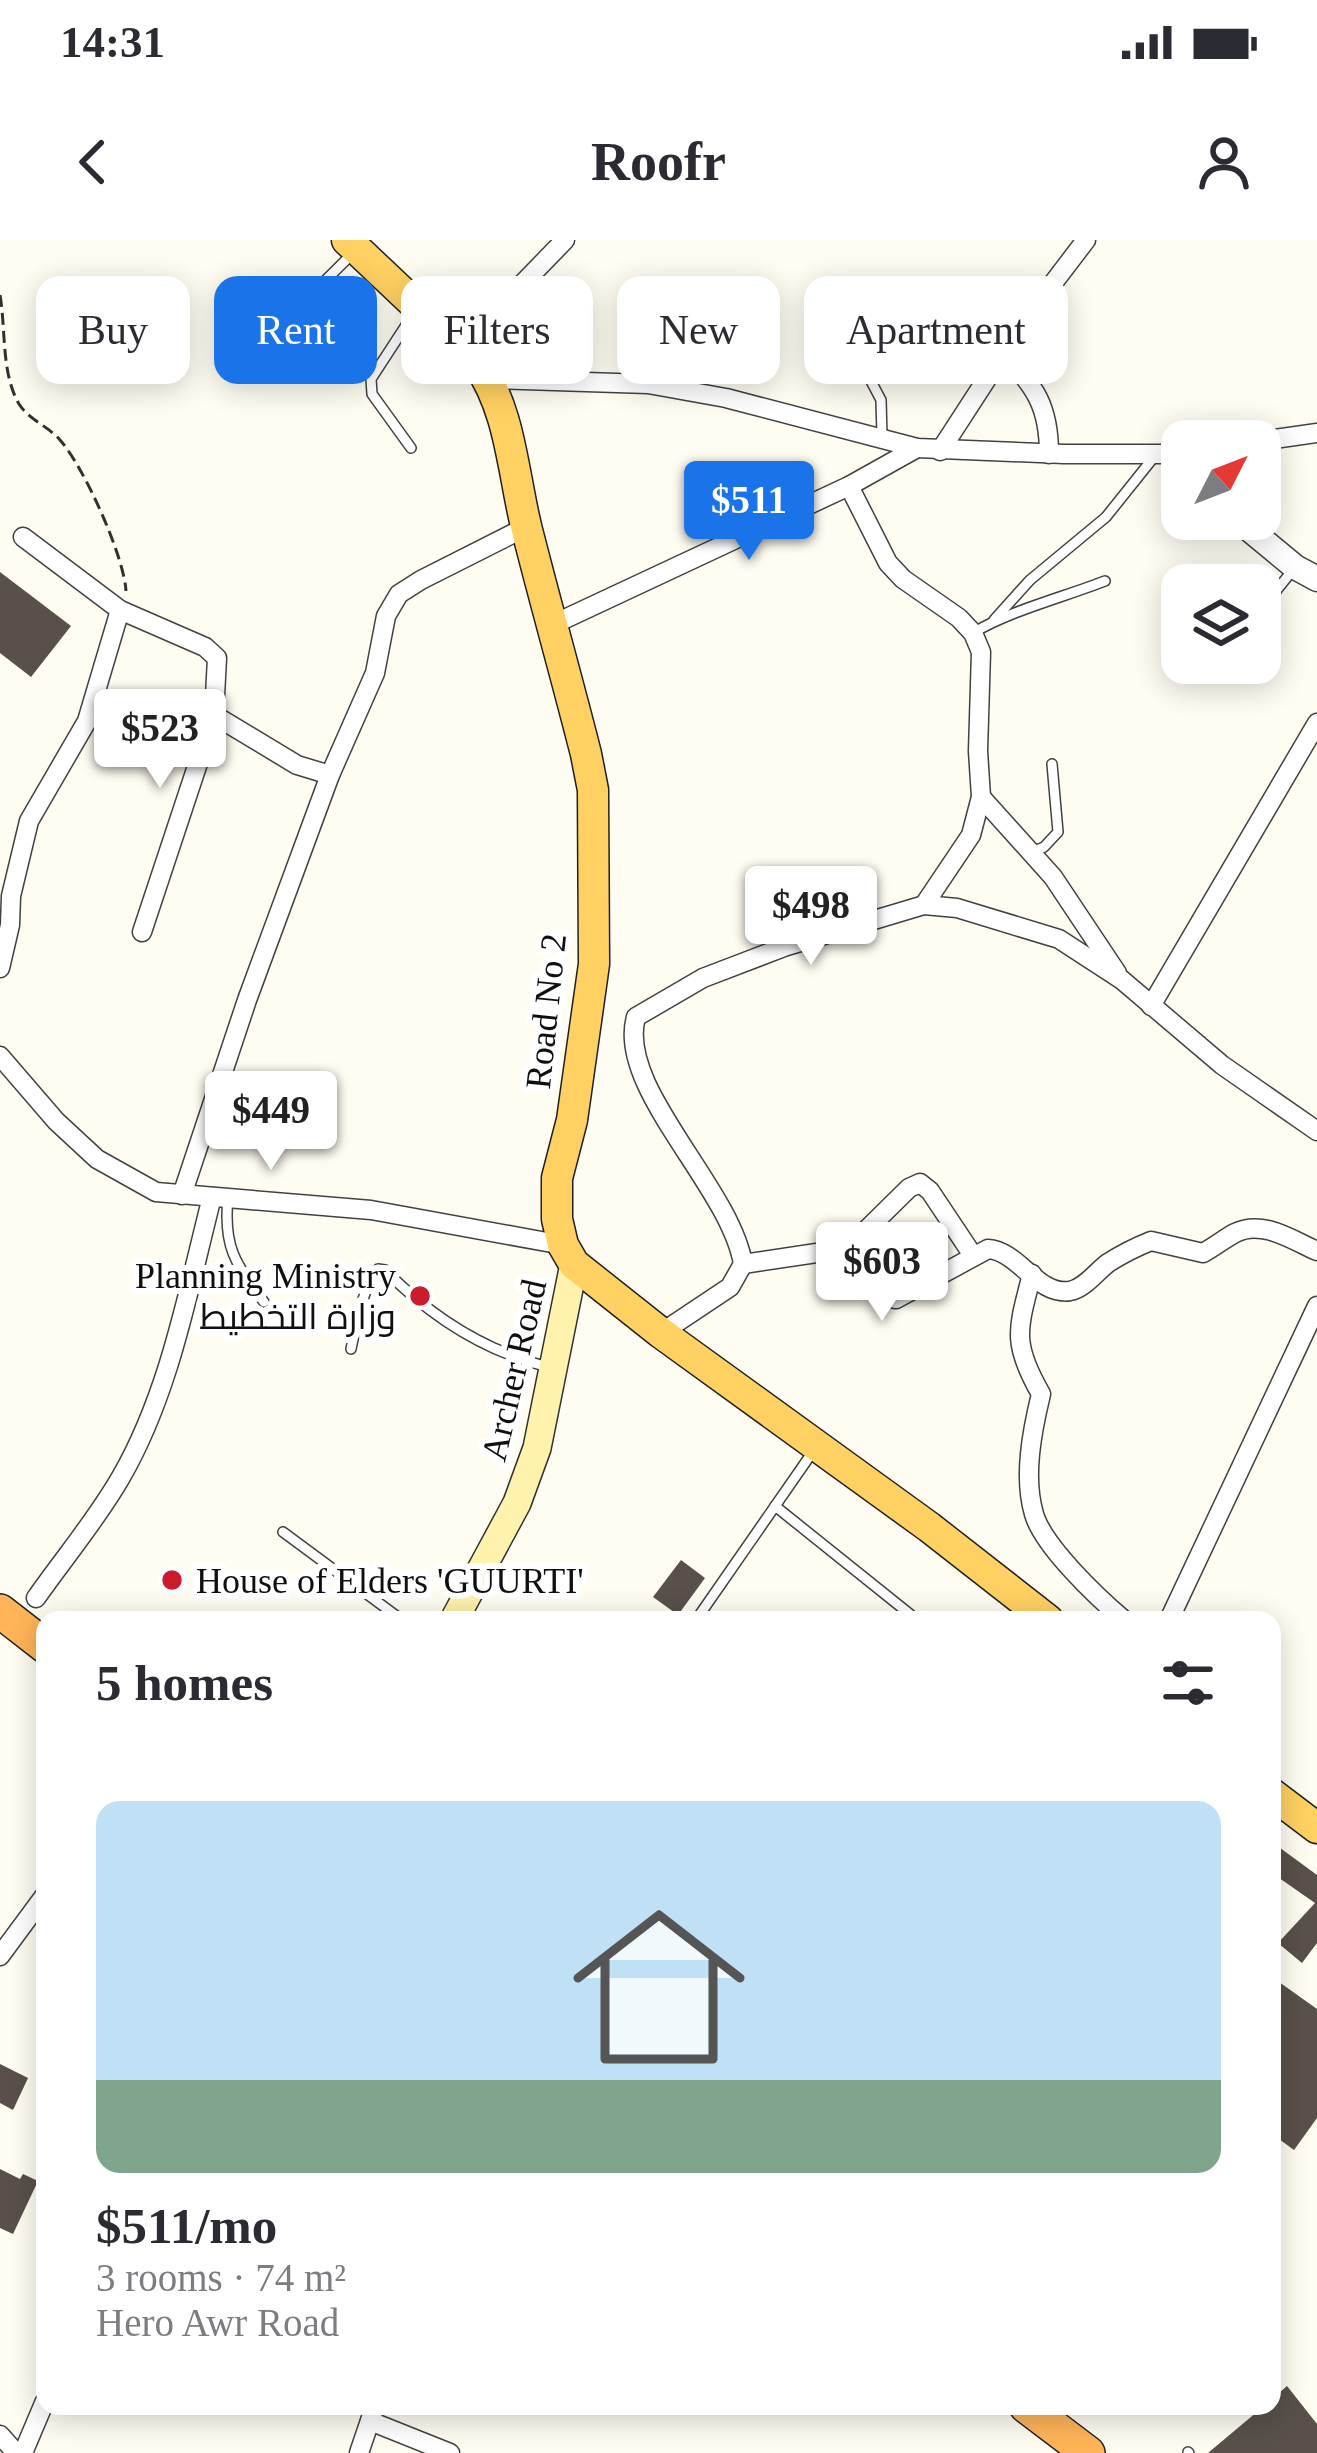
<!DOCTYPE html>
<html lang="en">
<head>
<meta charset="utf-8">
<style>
  :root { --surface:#fff; --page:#f7f7f7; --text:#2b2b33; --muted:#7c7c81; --line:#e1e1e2; --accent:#1a73e8 }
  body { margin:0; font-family:"Times New Roman",Cairo,serif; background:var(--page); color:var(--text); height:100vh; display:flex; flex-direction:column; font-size:45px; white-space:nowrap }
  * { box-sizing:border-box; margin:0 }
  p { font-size:39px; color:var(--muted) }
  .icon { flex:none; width:66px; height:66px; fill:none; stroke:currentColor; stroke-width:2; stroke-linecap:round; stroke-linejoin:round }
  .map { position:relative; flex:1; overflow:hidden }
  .panel { position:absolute; left:36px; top:1371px; width:1245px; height:804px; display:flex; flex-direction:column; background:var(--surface); border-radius:24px; box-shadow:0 6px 30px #0003 }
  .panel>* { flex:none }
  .top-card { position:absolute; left:36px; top:36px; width:1245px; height:108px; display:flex; gap:24px }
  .needle { width:78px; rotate:48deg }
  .controls { position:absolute; left:1161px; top:180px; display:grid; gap:24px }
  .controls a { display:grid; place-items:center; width:120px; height:120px; border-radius:24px; background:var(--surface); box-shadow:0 6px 30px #0003; font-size:60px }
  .price { position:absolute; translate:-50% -102px; padding:0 27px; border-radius:12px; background:#fff; color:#222; font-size:39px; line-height:78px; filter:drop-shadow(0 3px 6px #0008) }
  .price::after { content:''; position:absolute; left:50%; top:72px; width:36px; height:27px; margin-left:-18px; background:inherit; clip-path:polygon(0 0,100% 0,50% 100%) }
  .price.on { background:var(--accent); color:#fff }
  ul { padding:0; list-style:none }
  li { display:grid; align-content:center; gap:24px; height:636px; padding:0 60px }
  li+li { border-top:3px solid var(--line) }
  li span { display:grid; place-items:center; height:372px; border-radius:24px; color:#555 }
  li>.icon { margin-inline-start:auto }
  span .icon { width:216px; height:216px; fill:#fffc; stroke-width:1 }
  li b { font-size:51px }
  h2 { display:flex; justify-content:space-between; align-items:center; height:144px; padding:0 60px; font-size:51px }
  .chip { padding:0 42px; border-radius:24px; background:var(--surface); box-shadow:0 6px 30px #0003; font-size:42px; line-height:108px }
  .chip.on { background:var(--accent); color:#fff }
  .status { display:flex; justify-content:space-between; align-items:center; height:84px; padding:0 60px; background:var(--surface); direction:ltr }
  .status svg { height:33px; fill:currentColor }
  header { display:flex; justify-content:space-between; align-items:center; height:156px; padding:0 60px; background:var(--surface); font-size:54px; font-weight:600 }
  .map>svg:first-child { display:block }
</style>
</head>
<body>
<div class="status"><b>14:31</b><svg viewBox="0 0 49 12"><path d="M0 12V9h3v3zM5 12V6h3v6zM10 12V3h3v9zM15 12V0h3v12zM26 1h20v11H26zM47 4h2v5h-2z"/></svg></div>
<header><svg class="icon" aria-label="back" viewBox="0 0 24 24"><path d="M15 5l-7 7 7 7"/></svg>Roofr<svg class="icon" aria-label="person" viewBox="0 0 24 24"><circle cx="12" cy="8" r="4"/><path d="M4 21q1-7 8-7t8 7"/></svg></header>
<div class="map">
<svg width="1317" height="2213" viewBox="0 0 1317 2213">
  <rect width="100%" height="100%" fill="#fffcf2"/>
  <g fill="#59504b">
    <polygon points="0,332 71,386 31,437 0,413"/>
    <polygon points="681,1320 705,1338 678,1375 653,1357"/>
    <polygon points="1272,1602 1317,1635 1317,1703 1302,1723 1278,1703 1315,1663 1272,1633"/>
    <polygon points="1272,1737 1317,1769 1317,1878 1294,1910 1272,1894"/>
    <polygon points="0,1824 28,1838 13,1870 0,1863"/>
    <polygon points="0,1929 20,1939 23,1934 38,1941 13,1994 0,1988"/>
    <polygon points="1287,2146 1317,2184 1317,2213 1208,2213 1264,2166 1272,2166 1272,2159"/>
  </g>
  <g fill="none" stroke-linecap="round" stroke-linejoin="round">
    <defs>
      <g id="service">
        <polyline points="830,64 881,160 882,196"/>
        <polyline points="234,131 353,13"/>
        <polyline points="411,208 372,154 371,139 414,73"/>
        <polyline points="1260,371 1292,331"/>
        <polyline points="994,380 1030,340 1106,277 1154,217"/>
        <path d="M973,393C1009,371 1064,357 1105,341"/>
        <polyline points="1232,437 1237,423"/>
        <polyline points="1032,612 1044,607 1058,592 1052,524"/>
        <path d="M228,957C223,1007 235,1023 264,1062"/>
        <path d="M351,1109C357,1081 361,1053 378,1029L385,1030C431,1077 484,1111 548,1127"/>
        <polyline points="775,1266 911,1375"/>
        <polyline points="283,1292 402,1380"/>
        <polyline points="696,1380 814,1210"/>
        <polyline points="1188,2212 1189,2213"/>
      </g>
      <g id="minor">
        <polyline points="460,108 565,0"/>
        <path d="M1004,113C1035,148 1049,165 1049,214"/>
        <polyline points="489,139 648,144 726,158 917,208 1064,214 1182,214"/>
        <polyline points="1260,201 1317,193"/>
        <polyline points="940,211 1025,80 1086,0"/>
        <polyline points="849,246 888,323 903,339 959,378 973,393 981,412 978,511 981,557 971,595 924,665"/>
        <polyline points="23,297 120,370 205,407 217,418 214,475 142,692"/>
        <polyline points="554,384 849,246 917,208"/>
        <polyline points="214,475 297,525 330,535"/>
        <polyline points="981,557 1053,637 1117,733"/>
        <polyline points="0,728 10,685 11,656 29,581 87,481 120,370"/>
        <polyline points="1151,766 1317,483"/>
        <polyline points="0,816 56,881 97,919 156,952 371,970 563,1005"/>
        <polyline points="182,955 247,760 330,535 375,433 386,376 399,354 421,340 526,287"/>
        <polyline points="838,1018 909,948 920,943 930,951 972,1014"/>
        <path d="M743,1024L830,1011C852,1030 865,1055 896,1059L988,1009C1019,1011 1037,1056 1070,1051C1085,1048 1096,1032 1108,1023C1122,1014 1136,1007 1151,1001L1203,1013C1214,1007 1224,999 1235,993C1262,979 1292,1000 1317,1011"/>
        <path d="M1032,1034C1018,1089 1011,1102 1041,1154C1032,1191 1023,1237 1034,1274C1043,1306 1098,1358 1124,1380"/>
        <path d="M661,1093L730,1047L743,1024C730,946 616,848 636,777L703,738L784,707L924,665L957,668L1059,699L1122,740L1222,825L1317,891"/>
        <path d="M36,1358C64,1318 97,1279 121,1237C170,1152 188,1050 212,957"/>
        <polyline points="1169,1380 1317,1066"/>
        <polyline points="0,1716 45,1655"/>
        <polyline points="370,2181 450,2213"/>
        <polyline points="0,2195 16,2213"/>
        <polyline points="23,2213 45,2161"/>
        <polyline points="359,2213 375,2166"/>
      </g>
      <polyline id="tertiary" points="1237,279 1295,327 1317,339"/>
      <polyline id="secondary" points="454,1380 517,1263 537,1208 574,1024"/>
      <g id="primary">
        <path d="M347,0L477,123C511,170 513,235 527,290C546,365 567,439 586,514L593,550L594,724L572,880L557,938V979L563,1005L574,1024L661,1093L929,1287L1048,1380"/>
        <polyline points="1272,1554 1317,1588"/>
      </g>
      <g id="trunk">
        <polyline points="0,1371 45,1406"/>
        <polyline points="1026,2166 1088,2213"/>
      </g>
    </defs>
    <use href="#service" stroke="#424242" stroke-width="12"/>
    <use href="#minor" stroke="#424242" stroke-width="21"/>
    <use href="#tertiary" stroke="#424242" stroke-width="27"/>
    <use href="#secondary" stroke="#313131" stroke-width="30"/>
    <use href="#primary" stroke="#202020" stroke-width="33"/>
    <use href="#trunk" stroke="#202020" stroke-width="36"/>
    <path stroke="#313131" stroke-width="3" stroke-dasharray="12 6" stroke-linecap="butt" d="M0,55C6,90 1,133 19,164C30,181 47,185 60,200C84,227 124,316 126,351"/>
    <use href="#service" stroke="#fff" stroke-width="9"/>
    <use href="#minor" stroke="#fff" stroke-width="18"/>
    <use href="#tertiary" stroke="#fff" stroke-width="24"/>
    <use href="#secondary" stroke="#fff2ad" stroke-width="27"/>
    <use href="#primary" stroke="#ffd162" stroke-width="30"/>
    <use href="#trunk" stroke="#ffb459" stroke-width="33"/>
  </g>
  <g fill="#cb1b2c" stroke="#fff" stroke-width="4.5">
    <circle cx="420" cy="1056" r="12"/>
    <circle cx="172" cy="1340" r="12"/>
  </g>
  <g text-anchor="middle" stroke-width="12" stroke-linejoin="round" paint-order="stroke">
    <g font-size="36" fill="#0f0f0f" stroke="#fff">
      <text transform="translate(545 771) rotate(-84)" y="13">Road No 2</text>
      <text transform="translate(513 1130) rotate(-77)" y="13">Archer Road</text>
    </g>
    <g font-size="36" fill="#0f0f0f" stroke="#fff" text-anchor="end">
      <text x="396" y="1048">Planning Ministry<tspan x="396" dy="41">وزارة التخطيط</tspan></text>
      <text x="196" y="1353" text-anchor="start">House of Elders 'GUURTI'</text>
    </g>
  </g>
</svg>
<div class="controls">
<a><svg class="needle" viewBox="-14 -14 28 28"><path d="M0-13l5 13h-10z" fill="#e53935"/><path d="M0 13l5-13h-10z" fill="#7c7c81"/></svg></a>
<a><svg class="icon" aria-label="layers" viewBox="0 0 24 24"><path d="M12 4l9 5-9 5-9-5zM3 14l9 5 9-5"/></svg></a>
</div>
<b class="price on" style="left:749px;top:323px">$511</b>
<b class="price" style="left:160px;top:551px">$523</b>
<b class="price" style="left:811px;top:728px">$498</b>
<b class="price" style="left:271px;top:933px">$449</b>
<b class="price" style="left:882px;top:1084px">$603</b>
<div class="top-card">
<a class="chip">Buy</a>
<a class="chip on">Rent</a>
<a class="chip">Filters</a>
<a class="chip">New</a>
<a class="chip">Apartment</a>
</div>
<section class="panel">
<h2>5 homes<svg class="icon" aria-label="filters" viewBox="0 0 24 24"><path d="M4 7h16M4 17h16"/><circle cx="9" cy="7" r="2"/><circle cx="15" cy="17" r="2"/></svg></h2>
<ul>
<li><span style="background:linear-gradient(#bfe0f5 75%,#7fa58c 0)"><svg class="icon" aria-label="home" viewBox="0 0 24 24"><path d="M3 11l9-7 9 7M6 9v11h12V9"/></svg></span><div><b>$511/mo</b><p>3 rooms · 74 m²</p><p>Hero Awr Road</p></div></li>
</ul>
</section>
</div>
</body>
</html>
